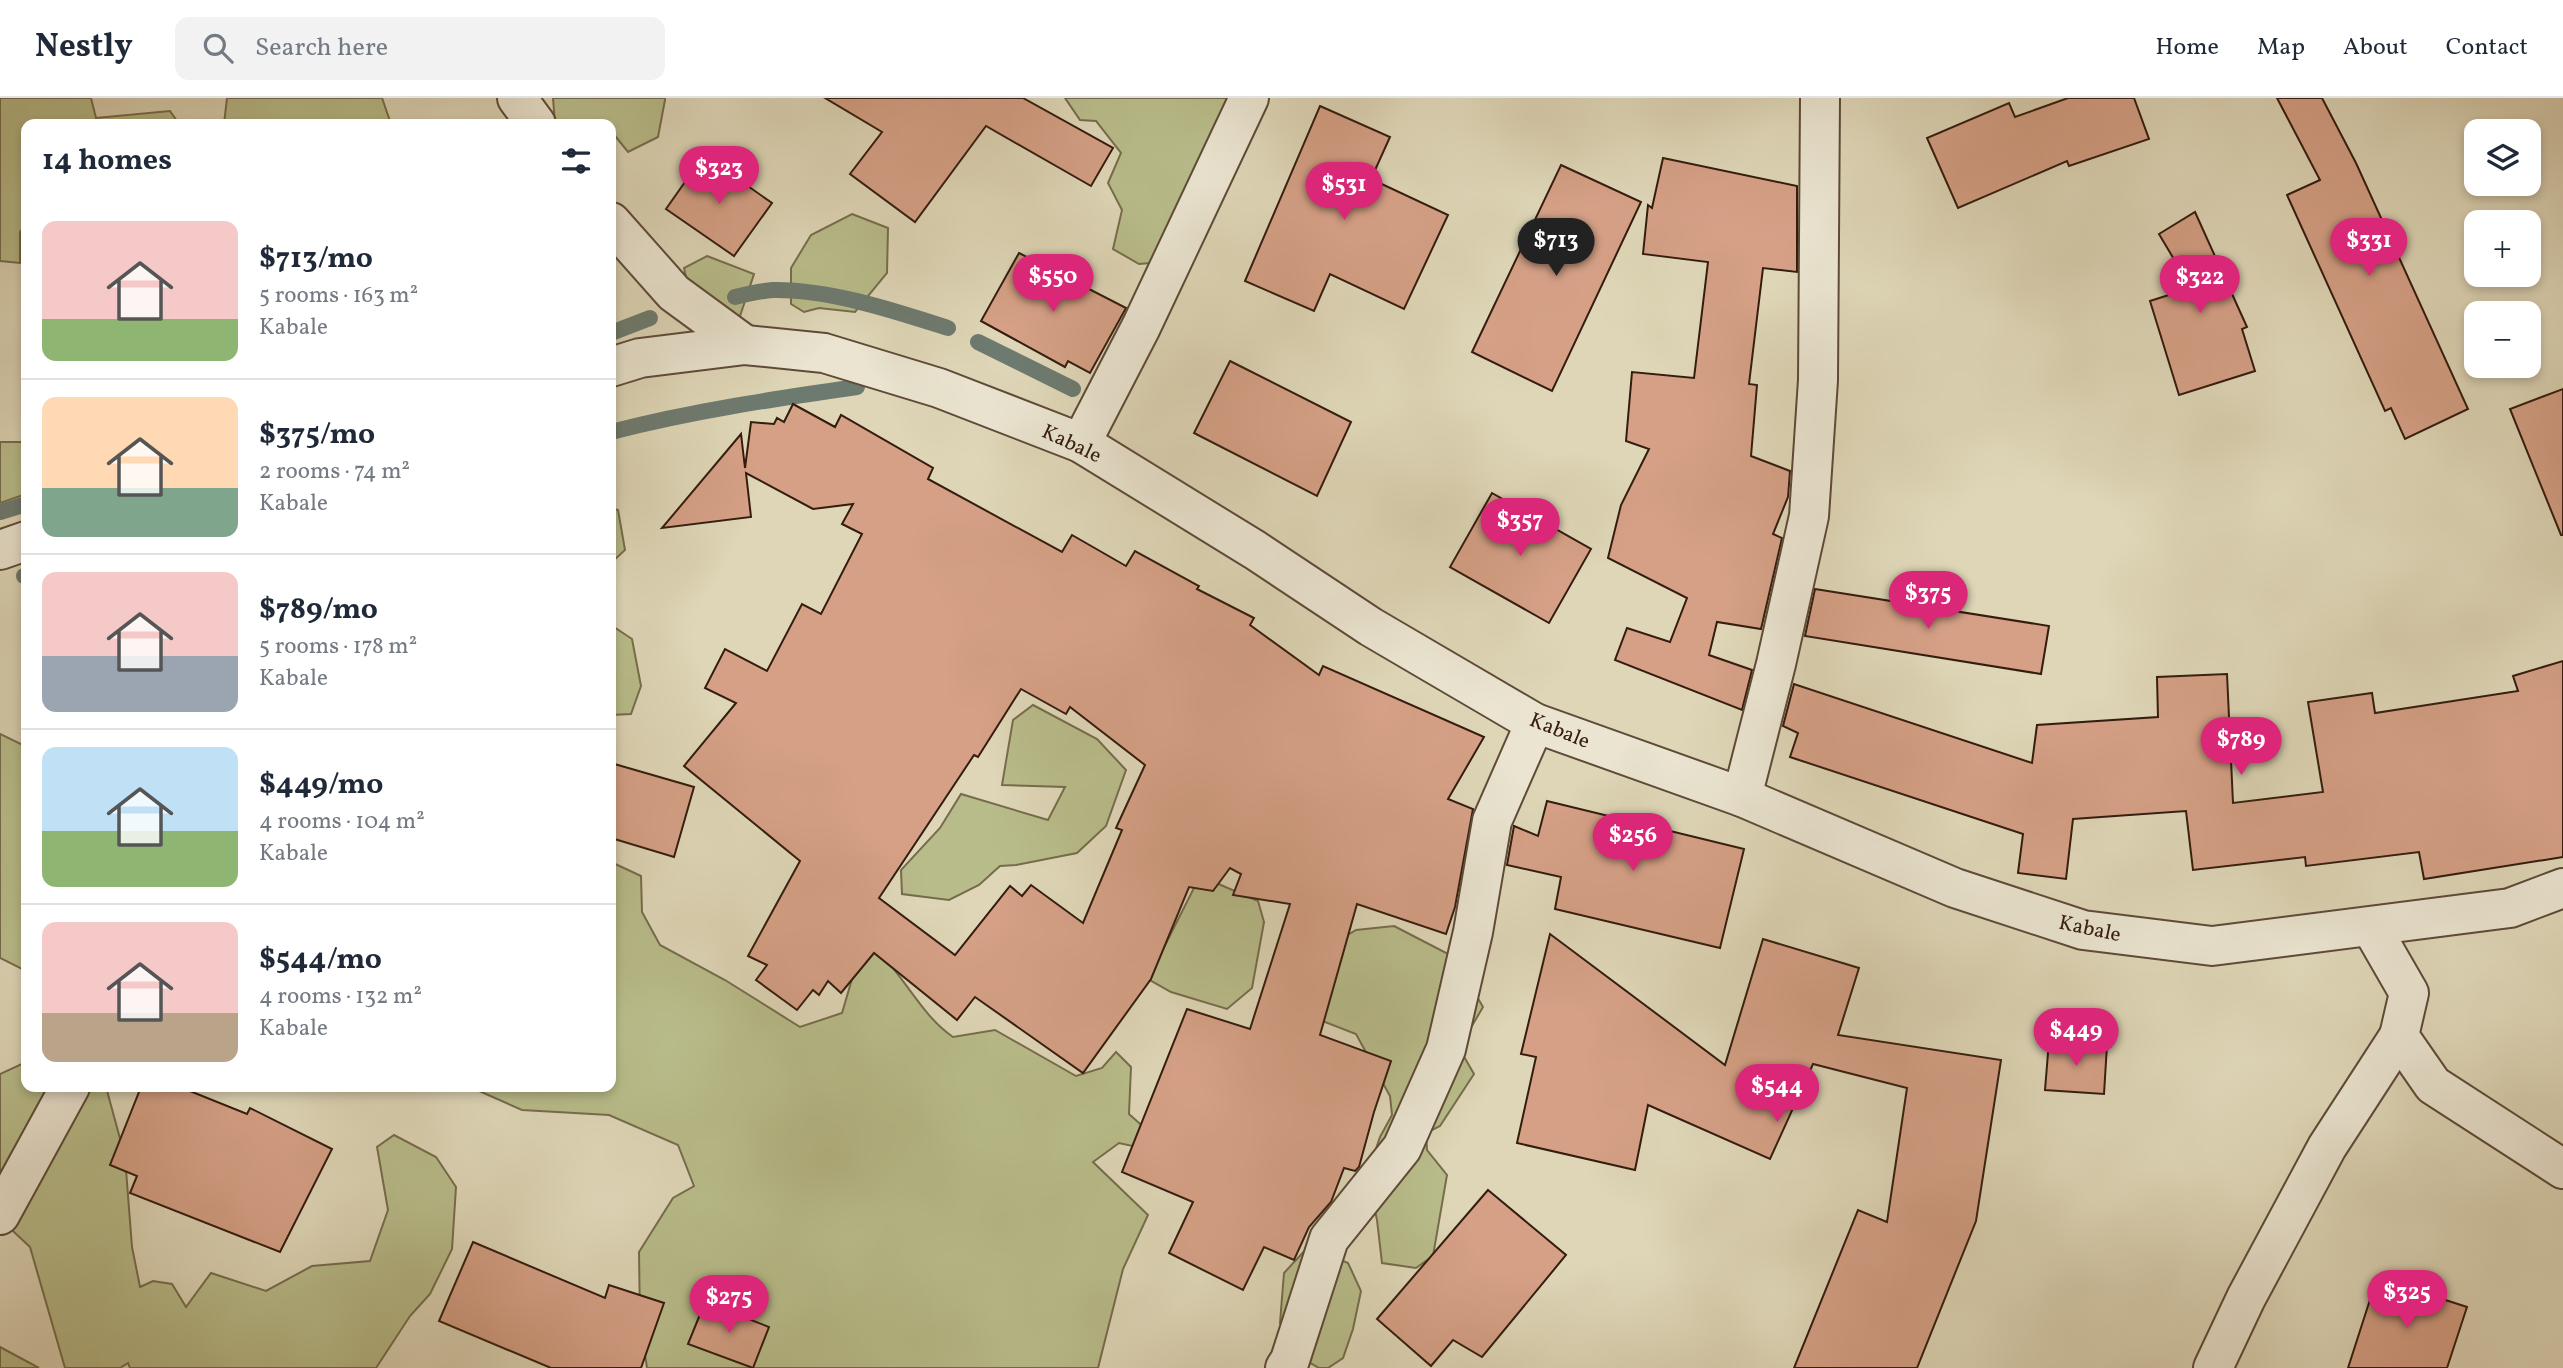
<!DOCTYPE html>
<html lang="en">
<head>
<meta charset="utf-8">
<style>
  :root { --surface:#fff; --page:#f2f2f3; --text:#1f2937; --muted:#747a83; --line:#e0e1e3; --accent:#db2777 }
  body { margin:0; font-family:Vollkorn,serif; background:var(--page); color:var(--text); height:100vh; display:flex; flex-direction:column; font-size:26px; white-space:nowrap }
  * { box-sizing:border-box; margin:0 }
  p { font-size:23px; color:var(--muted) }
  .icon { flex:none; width:38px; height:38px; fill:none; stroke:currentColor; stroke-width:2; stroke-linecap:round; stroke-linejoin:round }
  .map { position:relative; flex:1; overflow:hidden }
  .panel { position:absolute; left:21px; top:21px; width:595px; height:973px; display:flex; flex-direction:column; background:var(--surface); border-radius:14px; box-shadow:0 4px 10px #0003 }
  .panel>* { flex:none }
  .tools { position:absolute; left:2464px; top:21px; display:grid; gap:14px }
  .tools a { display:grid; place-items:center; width:77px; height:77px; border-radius:14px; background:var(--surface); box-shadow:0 4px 10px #0003; font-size:35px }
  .price { position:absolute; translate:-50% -60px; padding:0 16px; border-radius:24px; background:var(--accent); color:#fff; font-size:23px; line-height:46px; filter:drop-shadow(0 2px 4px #0008) }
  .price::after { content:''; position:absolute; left:50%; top:42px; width:21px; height:16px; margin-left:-10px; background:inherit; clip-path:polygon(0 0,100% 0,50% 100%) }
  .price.selected { background:#222; color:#fff }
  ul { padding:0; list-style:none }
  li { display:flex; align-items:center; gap:21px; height:175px; padding:0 21px }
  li+li { border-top:2px solid var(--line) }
  li span { display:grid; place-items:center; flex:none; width:196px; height:140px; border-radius:14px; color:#555 }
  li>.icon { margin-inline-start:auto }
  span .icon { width:84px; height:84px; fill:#fffc; stroke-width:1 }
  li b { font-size:30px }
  h2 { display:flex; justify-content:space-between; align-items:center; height:84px; padding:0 21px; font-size:30px }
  header { display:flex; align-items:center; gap:42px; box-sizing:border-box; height:98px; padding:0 35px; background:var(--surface); border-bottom:2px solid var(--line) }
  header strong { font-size:33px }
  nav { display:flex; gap:38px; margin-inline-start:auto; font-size:24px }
  .search { width:490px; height:63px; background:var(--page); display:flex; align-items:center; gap:18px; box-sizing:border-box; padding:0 24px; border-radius:14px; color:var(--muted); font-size:26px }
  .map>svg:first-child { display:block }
</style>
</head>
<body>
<header>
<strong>Nestly</strong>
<div class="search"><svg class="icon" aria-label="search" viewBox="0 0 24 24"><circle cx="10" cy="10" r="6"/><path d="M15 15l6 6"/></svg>Search here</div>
<nav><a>Home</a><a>Map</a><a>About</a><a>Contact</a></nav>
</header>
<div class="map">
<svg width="2563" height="1270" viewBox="0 0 2563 1270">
  <rect width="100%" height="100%" fill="#ded6b7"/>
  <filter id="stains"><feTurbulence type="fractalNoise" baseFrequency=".00286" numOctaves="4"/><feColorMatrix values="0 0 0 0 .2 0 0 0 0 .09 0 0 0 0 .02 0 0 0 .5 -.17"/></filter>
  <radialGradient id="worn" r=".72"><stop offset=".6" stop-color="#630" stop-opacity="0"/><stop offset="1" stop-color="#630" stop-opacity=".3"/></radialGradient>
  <g fill="#b8bc8a" stroke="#766c4c" stroke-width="2">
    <polygon points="0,0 91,0 96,20 170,13 179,26 26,26 26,126 20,134 20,165 0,163"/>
    <polygon points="227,0 382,0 391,26 224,26"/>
    <polygon points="553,0 665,0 665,2 658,39 628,54 611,33 611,26 606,26 603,23 601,26 555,26"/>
    <polygon points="1065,0 1232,0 1163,164 1139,166 1113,151 1122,112 1108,85 1121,55 1096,23 1080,22"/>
    <polygon points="852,116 888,130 887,175 855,214 819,210 804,214 791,206 791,170 811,137"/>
    <polygon points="707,158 754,176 740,218 710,231 695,223 684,170"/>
    <polygon points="0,344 26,344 26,396 0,405"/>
    <polygon points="611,410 618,412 625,452 611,465"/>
    <polygon points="611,527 632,541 641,588 631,616 611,617"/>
    <polygon points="1033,607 1097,641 1126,672 1106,728 1077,755 1016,767 1000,768 979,787 949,802 902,796 901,772 940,730 961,696 1048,722 1065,689 1002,687 1013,622"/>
    <polygon points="0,636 21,646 26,652 26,873 0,860"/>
    <path d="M611,764L641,778L642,814L660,847L725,882L800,929L842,915L857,864L877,852C904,878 922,918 953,939L995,932L1076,978L1102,970L1116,954L1131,969L1129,1016L1156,1040L1146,1051L1119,1045L1093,1064L1148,1117L1123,1171L1098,1270H647L640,1224L639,1154L673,1100L694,1088L678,1047L609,1017L522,1012L470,989H611Z"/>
    <polygon points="1200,778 1258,803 1264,824 1252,890 1227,911 1171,894 1148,881"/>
    <polygon points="1394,828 1454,859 1483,909 1459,950 1474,976 1440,1028 1426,1035 1427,1052 1447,1077 1433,1158 1416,1170 1382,1165 1377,1122 1367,1077 1380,1039 1392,1017 1390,998 1356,936 1312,919 1346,838 1356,832"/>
    <polygon points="26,964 26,989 106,989 125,1059 132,1149 140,1189 153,1183 172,1186 186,1209 211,1175 266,1193 312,1168 370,1163 388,1112 377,1049 394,1037 436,1059 456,1089 452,1151 430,1196 410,1218 376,1270 130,1270 128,1265 120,1270 65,1270 30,1149 0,1121 0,976"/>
    <polygon points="1309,1148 1348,1165 1361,1193 1353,1231 1343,1260 1328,1270 1319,1270 1307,1263 1280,1225 1284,1175"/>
    <polygon points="0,1249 39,1270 0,1270"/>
  </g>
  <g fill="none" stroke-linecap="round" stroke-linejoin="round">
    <g stroke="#6d7a6f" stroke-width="16">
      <path d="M735,199C747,196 760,193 773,192C829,191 895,213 948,230"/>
      <polyline points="611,235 650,220"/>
      <polyline points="978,244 1073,291"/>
      <path d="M611,334C692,313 774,301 857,289"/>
      <polyline points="0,414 26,406"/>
      <polyline points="24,478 26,478"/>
    </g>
  </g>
  <g fill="#d5a086" stroke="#341c0e" stroke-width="2" fill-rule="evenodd">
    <polygon points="825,0 1023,0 1113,50 1091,88 986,28 915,124 850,76 882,34"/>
    <polygon points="2068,0 2134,0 2149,41 2069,68 2067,63 1958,110 1927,40 2009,5 2015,19"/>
    <polygon points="2277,0 2322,0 2356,65 2468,311 2405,341 2391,310 2385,313 2287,97 2320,82"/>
    <polygon points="1320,8 1390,39 1371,81 1448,117 1404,211 1330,176 1314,213 1245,183"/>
    <polygon points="704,57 772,105 734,158 666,111"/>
    <polygon points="1663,60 1797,88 1797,174 1763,170 1749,286 1757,287 1751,358 1790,373 1788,399 1773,436 1782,440 1761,531 1717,524 1709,557 1752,572 1742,612 1615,562 1627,530 1670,544 1687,500 1608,460 1621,407 1649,351 1626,343 1632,274 1694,280 1708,164 1643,156 1648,107 1652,110"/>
    <polygon points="1561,67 1641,104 1552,293 1472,254"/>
    <polygon points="2195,114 2247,229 2242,231 2255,273 2179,297 2150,203 2191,190 2159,136"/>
    <polygon points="1019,155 1126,210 1090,275 1068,263 1065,269 981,223"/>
    <polygon points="1230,263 1351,324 1317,398 1194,335"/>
    <polygon points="2563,291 2563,437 2561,437 2510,311"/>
    <path d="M793,306L835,329L841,317L933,370L928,381L1062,454L1072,437L1126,468L1135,453L1199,488L1197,491L1254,520L1250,527L1319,577L1323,568L1484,639L1448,701L1473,711L1455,809L1446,836L1357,806L1320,937L1391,963L1374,1014L1359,1069L1355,1073L1344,1070L1331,1104L1309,1129L1294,1162L1264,1149L1243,1192L1169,1155L1193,1104L1122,1074L1187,911L1250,931L1290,806L1233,797L1241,776L1230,770L1213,793L1189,789L1151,881L1083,975L975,899L957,922L874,855L841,895L828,883L819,897L813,892L797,912L756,882L767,867L748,858L800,763L684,668L736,605L705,590L725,551L767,573L802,506L821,516L862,436L842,426L853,406L813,411L746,375L751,419L662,430L741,336L745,370L751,324L774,326L777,320L784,324ZM1021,591L1066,616L1070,609L1145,667L1116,730L1122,732L1083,825L1031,787L1022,798L1010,788L955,857L879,800L974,657L978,659Z"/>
    <polygon points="1492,395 1591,451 1549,525 1450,469"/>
    <polygon points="1815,491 2049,528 2041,576 1805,538"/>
    <polygon points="2563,563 2563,759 2424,781 2419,754 2306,768 2305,759 2193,772 2186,713 2073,721 2066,781 2018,775 2023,736 1790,659 1798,635 1783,628 1794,586 2032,665 2037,627 2158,619 2157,579 2227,576 2233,705 2323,694 2308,604 2372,595 2375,615 2518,593 2513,578"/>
    <polygon points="611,665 694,689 674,759 611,740"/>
    <polygon points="1547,703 1744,751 1720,850 1555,811 1561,779 1507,767 1514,728 1538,738"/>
    <polygon points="1550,836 1725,967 1763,841 1859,870 1838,937 2001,962 1976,1123 1917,1270 1794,1270 1858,1112 1887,1124 1907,990 1813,966 1770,1061 1648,1007 1635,1072 1517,1045 1536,959 1521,956"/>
    <polygon points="2049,943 2107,947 2104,996 2045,992"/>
    <polygon points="141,989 180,989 247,1016 250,1010 332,1051 280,1154 130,1095 137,1078 110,1067"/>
    <polygon points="1488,1092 1566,1157 1482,1259 1453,1242 1431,1268 1377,1221"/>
    <polygon points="473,1144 605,1200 609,1187 664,1205 641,1270 551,1270 439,1223"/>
    <polygon points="2377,1180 2467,1209 2447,1270 2348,1270"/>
    <polygon points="705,1204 769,1229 753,1270 688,1246"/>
  </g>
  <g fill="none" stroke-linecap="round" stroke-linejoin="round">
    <defs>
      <g id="minor">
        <polyline points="517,0 536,26"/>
        <polyline points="611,124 674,195 745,247"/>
        <polyline points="1081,345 1141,229 1249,0"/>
        <polyline points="1742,699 1776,566 1809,418 1818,282 1820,0"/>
        <polyline points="2371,829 2409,895 2399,938 2433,987 2563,1071"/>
        <polyline points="0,1117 70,989"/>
        <polyline points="1285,1270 1290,1262 1329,1141 1402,1050 1446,951 1473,834 1492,723 1535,625"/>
        <polyline points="2213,1270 2246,1200 2327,1049 2399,938"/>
      </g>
      <g id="tertiary">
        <polyline points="611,269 640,260 745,247 824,255 939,290 1081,345 1255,452 1371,529 1535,625 1742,699 1955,790 2083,832 2212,848 2510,810 2563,790"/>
        <polyline points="0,452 26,443"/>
      </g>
    </defs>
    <use href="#minor" stroke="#5e4a38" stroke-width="42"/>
    <use href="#tertiary" stroke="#5e4a38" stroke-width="42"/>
    <use href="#minor" stroke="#eae4d0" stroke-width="38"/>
    <use href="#tertiary" stroke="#eae4d0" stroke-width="38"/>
  </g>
  <g text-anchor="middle" stroke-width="5" stroke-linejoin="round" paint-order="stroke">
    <g font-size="21" fill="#341c0e" stroke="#eae4d0">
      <text transform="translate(1072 345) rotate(25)" y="7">Kabale</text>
      <text transform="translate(1560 632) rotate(22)" y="7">Kabale</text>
      <text transform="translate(2090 830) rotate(12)" y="7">Kabale</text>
    </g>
  </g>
  <rect width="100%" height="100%" filter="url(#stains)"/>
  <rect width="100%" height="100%" fill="url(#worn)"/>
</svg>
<div class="tools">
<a><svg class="icon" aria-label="layers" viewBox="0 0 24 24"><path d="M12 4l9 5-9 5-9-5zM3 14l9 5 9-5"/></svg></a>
<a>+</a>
<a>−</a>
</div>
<b class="price" style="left:719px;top:108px">$323</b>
<b class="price" style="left:1344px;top:124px">$531</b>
<b class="price selected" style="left:1556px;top:180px">$713</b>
<b class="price" style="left:2369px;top:180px">$331</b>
<b class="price" style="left:1053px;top:216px">$550</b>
<b class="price" style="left:2200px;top:217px">$322</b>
<b class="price" style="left:1520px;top:460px">$357</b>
<b class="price" style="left:1928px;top:533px">$375</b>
<b class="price" style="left:2241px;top:679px">$789</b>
<b class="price" style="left:1633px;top:775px">$256</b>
<b class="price" style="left:2076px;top:970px">$449</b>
<b class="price" style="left:1777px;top:1026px">$544</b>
<b class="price" style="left:2407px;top:1232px">$325</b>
<b class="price" style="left:729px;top:1237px">$275</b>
<section class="panel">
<h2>14 homes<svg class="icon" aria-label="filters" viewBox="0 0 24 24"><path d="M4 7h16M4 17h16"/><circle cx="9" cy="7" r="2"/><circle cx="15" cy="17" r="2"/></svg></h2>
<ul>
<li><span style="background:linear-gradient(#f6c9c9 70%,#8fb573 0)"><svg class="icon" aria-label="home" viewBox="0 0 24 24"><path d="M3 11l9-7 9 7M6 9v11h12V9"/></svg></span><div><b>$713/mo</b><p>5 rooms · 163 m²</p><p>Kabale</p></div></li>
<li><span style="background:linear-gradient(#ffd9b3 65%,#7fa58c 0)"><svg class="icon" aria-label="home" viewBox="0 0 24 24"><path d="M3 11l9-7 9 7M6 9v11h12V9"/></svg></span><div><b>$375/mo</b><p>2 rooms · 74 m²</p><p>Kabale</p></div></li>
<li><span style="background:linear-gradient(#f6c9c9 60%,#9aa5b1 0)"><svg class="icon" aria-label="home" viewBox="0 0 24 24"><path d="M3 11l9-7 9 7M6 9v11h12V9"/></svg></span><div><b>$789/mo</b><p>5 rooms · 178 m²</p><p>Kabale</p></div></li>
<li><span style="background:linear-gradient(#bfe0f5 60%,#8fb573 0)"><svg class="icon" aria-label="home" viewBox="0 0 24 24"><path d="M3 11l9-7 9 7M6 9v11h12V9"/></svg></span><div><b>$449/mo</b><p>4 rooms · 104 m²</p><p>Kabale</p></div></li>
<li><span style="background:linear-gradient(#f6c9c9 65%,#b9a48a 0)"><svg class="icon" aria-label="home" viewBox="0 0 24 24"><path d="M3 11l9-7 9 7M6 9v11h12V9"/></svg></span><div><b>$544/mo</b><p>4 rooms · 132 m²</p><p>Kabale</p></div></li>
</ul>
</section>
</div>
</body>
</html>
